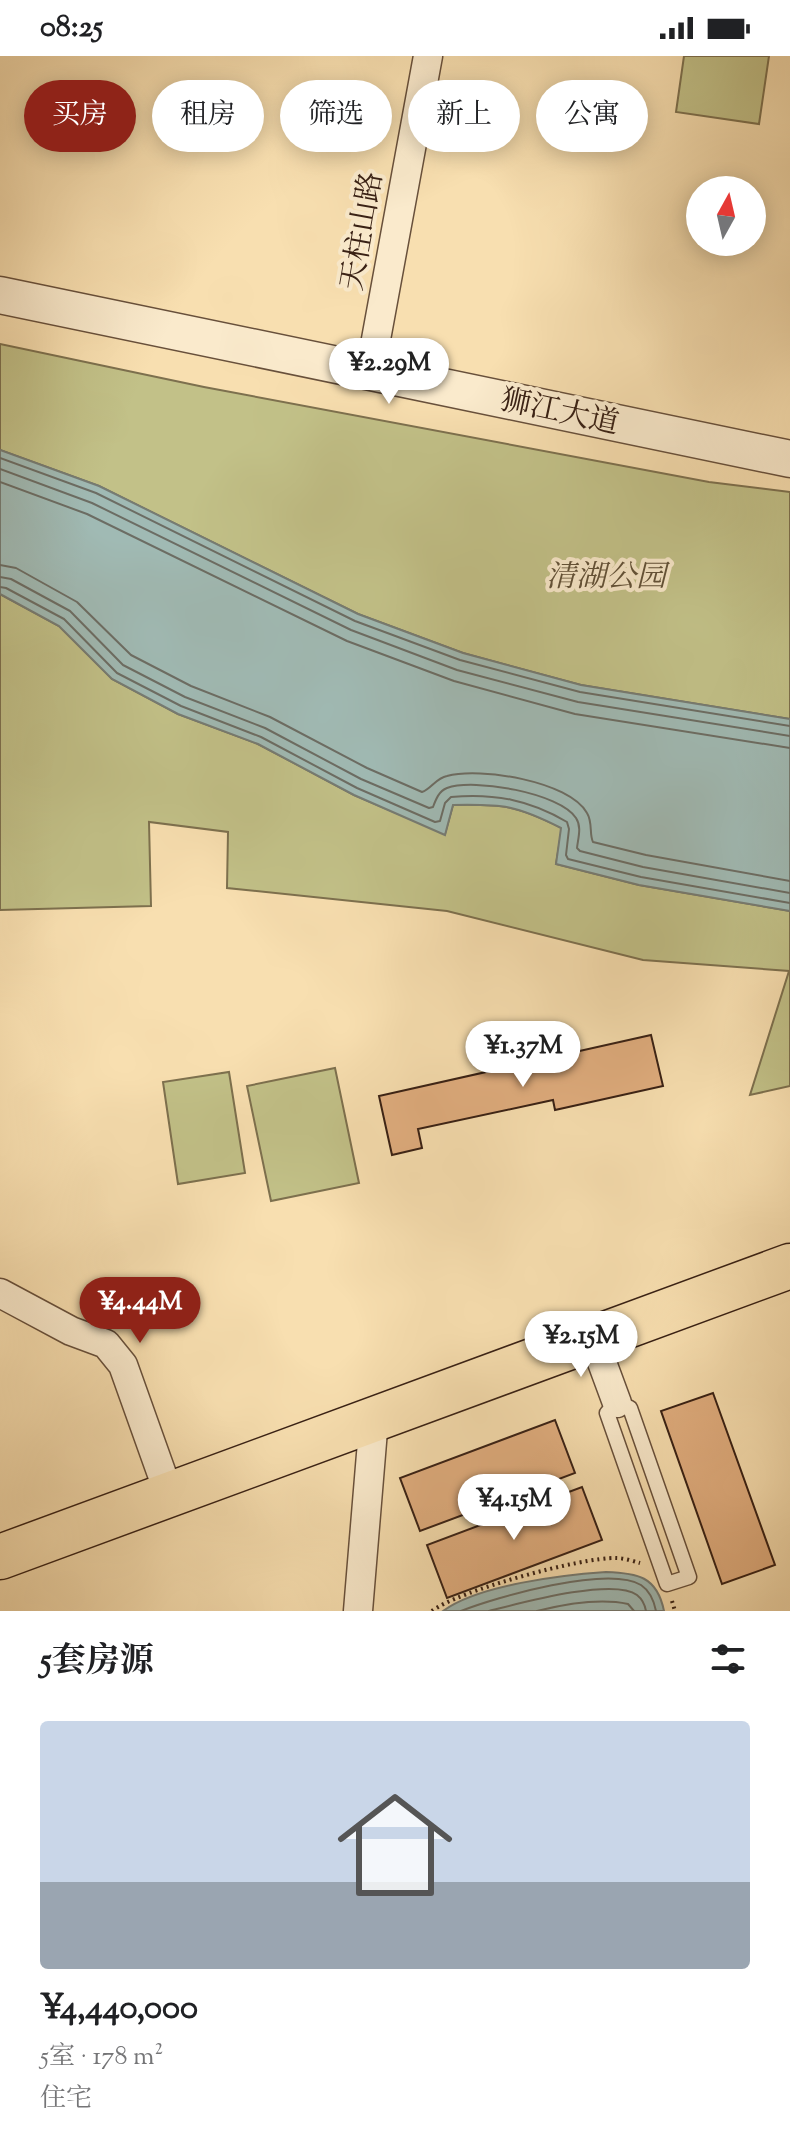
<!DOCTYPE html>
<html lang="zh">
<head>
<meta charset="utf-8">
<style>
  :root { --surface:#fff; --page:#f2f2f2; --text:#202124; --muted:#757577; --accent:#8f2418 }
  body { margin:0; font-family:"Sorts Mill Goudy","Noto Serif SC",serif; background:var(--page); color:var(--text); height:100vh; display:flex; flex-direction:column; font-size:30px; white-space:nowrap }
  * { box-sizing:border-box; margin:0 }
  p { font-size:26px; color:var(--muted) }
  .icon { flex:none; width:44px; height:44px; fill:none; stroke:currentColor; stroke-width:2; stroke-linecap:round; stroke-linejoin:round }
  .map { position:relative; height:1555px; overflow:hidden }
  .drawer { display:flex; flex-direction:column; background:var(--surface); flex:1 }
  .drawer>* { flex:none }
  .hud { position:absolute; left:24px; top:24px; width:742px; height:72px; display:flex; gap:16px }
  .needle { width:52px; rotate:8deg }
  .fabs { position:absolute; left:686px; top:120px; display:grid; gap:16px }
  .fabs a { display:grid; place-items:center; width:80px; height:80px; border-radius:50%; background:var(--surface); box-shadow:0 4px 20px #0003; font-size:40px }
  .price { position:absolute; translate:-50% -68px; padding:0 18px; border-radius:28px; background:#fff; color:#222; font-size:26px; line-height:52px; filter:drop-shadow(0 2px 4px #0008) }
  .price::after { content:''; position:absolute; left:50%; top:48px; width:24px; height:18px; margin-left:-12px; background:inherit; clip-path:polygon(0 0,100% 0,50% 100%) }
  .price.active { background:var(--accent); color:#fff }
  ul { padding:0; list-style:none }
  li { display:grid; align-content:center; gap:16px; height:424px; padding:0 40px }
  li span { display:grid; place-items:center; height:248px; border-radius:8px; color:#555 }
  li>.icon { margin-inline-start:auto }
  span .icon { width:144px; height:144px; fill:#fffc; stroke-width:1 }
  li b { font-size:34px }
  h2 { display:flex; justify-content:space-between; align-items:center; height:96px; padding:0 40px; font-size:34px }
  .pill { padding:0 28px; border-radius:36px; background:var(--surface); box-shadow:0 4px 20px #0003; font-size:28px; line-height:72px }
  .pill.active { background:var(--accent); color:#fff }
  .status { display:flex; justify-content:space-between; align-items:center; height:56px; padding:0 40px; background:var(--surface); direction:ltr }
  .status svg { height:22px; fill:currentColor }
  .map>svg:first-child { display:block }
</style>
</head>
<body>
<div class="status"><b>08:25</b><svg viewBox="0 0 49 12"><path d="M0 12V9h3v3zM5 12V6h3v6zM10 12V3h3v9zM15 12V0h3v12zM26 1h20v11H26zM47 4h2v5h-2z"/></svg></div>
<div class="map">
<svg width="790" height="1555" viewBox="0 0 790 1555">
  <rect width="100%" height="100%" fill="#f8dfb0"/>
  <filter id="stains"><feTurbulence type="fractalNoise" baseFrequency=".0025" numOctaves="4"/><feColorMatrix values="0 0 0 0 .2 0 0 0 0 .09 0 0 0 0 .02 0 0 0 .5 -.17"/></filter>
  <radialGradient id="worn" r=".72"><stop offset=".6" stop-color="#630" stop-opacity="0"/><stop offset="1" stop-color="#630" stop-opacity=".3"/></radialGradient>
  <g fill="#c2c188" stroke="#7d704e" stroke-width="2">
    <polygon points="684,0 769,0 759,68 676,56"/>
    <polygon points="0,288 204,331 709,426 790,436 790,663 581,629 463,597 358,558 99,430 0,394"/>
    <path d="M0,538L59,570L112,623L178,658L258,688L354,739L445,778L453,749C504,748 515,749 562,772L556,808L639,829L790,855V1030L750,1039L789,915L643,904L447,855L227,832L228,776L149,766L151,850L0,854Z"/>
    <polygon points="335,1012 359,1127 271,1145 247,1030"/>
    <polygon points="229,1016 245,1117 178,1128 163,1026"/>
  </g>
  <g fill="#a0bab4" stroke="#767c74" stroke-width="2">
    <path d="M0,394L99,430L358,558L463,597L581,629L790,663V855L639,829L556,808L561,772C516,749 503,748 453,749L445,779L354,739L258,688L178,658L112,623L59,570L0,538Z"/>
    <path d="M606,1516C637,1517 657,1520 664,1555H443C478,1529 562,1519 606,1516Z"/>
  </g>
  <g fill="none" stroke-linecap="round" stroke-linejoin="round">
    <g stroke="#6c6d64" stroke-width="2">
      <polyline points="0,402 96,437 355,565 460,604 580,636 790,670"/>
      <polyline points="0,413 92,447 351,574 457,614 578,646 790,680"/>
      <polyline points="0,426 87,458 347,585 454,625 575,658 790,692"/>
      <path d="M0,509L16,512L77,546L131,599L191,630L270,661L367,712L422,736C431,733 436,722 447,720C480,711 569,725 587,757C593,767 589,778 593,786L646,799L790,825"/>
      <path d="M0,521L11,523L70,555L123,609L185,641L265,672L361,723L429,752L433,751C436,743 439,735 447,732C474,722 560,737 576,762C582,771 578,782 577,792L580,795L643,811L790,837"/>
      <path d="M0,531L6,532L64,563L117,617L181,650L261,681L357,732L435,766L440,765L445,747L451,741C494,737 530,744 567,766L569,773L566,799L568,803L641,821L790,847"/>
      <path d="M461,1555C496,1541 608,1509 641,1529C650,1535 654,1545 656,1555"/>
      <path d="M489,1555C517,1548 613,1521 637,1539C642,1543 645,1549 646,1555"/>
      <path d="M537,1555C565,1548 600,1542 628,1548L634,1555"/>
    </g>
  </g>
  <g fill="#e1ae7f" stroke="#382014" stroke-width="2">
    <polygon points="651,979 663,1030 555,1054 553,1044 418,1073 422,1092 392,1099 379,1040"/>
    <polygon points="713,1337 775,1509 722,1528 661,1355"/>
    <polygon points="555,1364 575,1417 420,1475 400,1422"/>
    <polygon points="582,1431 602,1484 447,1542 427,1489"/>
  </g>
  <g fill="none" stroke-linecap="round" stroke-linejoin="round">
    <defs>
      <polygon id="service" points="617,1347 630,1352 689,1521 667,1528 607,1357"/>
      <g id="minor">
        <polyline points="370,316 428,0"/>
        <polyline points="0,1237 71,1275 106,1288 123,1309 169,1438"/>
        <polyline points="593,1282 617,1347"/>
        <polyline points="358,1555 374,1362"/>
      </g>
      <polyline id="tertiary" points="0,239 790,403"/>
      <polyline id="primary" points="0,1501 790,1210"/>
    </defs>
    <use href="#service" stroke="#68503b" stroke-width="17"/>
    <use href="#minor" stroke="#68503b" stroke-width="31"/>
    <use href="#tertiary" stroke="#68503b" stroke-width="39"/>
    <use href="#primary" stroke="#382014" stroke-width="47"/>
    <g stroke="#382014" stroke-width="4" stroke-dasharray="2 4" stroke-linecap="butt">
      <polyline points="672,1545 675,1555"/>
      <path d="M432,1555C457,1535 582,1501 616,1502C624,1502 633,1505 640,1507"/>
    </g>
    <use href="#service" stroke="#faeacc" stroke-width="14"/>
    <use href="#minor" stroke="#faeacc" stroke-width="28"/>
    <use href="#tertiary" stroke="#faeacc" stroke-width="36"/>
    <use href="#primary" stroke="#f8dfb0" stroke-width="44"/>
  </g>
  <g text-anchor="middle" stroke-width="8" stroke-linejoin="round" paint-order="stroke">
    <g font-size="30" fill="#382014" stroke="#faeacc">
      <text transform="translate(361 175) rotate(-80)" y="10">天柱山路</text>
      <text transform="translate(560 355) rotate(12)" y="10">狮江大道</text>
    </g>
    <g font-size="30" font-style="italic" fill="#615037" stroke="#faeacc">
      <text x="606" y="530">清湖公园</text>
    </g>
  </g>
  <rect width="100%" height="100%" filter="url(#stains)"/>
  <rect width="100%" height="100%" fill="url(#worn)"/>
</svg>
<div class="fabs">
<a><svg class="needle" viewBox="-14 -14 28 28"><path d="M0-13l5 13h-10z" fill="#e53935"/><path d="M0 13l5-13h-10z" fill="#757577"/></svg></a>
</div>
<b class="price" style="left:389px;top:350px">¥2.29M</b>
<b class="price" style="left:523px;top:1033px">¥1.37M</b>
<b class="price active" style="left:140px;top:1289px">¥4.44M</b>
<b class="price" style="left:581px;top:1323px">¥2.15M</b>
<b class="price" style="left:514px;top:1486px">¥4.15M</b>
<div class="hud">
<a class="pill active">买房</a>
<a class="pill">租房</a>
<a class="pill">筛选</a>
<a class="pill">新上</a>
<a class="pill">公寓</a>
</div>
</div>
<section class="drawer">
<h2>5套房源<svg class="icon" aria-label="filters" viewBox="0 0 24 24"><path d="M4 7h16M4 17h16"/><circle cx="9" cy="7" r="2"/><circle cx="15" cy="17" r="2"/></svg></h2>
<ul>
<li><span style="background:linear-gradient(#c9d6e8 65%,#9aa5b1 0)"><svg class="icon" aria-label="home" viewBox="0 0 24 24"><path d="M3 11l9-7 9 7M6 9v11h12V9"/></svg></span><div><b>¥4,440,000</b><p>5室 · 178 m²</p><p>住宅</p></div></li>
</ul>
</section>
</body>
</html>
